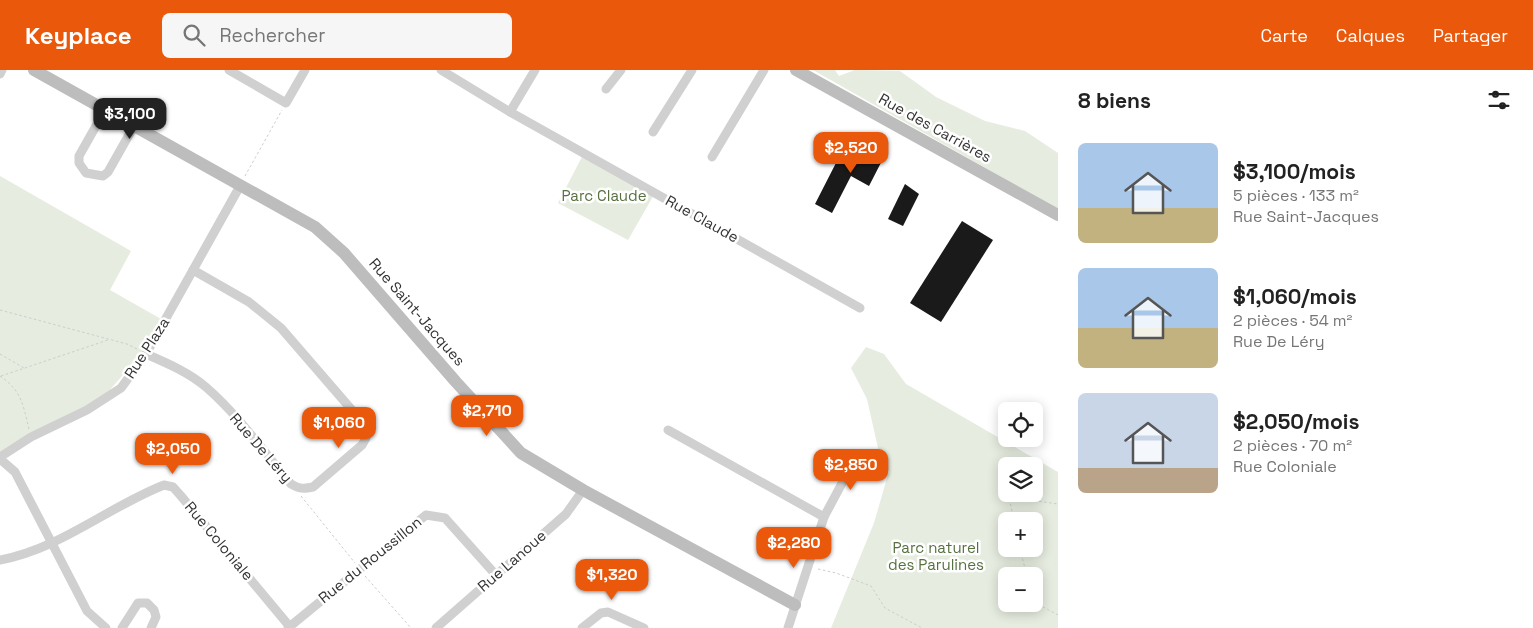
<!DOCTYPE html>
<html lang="fr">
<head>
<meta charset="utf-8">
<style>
  :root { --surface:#fff; --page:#f6f6f6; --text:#222; --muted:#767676; --accent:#ea580c }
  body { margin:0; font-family:"Space Grotesk",sans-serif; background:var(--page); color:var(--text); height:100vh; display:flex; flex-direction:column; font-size:19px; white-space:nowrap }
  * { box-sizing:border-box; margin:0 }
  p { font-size:16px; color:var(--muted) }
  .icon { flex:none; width:28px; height:28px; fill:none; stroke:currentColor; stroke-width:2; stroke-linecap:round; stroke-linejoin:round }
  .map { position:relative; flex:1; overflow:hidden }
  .details { display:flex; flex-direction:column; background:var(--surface); width:475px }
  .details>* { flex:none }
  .controls { position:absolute; left:998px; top:332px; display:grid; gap:10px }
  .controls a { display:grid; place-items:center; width:45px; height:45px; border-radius:8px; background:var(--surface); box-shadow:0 2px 12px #0003; font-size:25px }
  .price { position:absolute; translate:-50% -42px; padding:0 11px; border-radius:10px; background:var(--accent); color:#fff; font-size:16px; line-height:32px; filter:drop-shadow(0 1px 2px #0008) }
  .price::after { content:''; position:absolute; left:50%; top:30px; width:15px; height:11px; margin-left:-8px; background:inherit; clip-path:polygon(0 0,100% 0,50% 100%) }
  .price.current { background:#222; color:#fff }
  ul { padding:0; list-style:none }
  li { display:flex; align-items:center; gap:15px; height:125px; padding:0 20px }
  li span { display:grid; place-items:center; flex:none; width:140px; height:100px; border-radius:8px; color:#555 }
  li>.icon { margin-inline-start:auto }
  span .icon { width:60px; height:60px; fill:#fffc; stroke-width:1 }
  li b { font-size:21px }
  h2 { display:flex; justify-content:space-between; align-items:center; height:60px; padding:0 20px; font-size:21px }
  header { display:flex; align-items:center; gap:30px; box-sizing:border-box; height:70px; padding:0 25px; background:var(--accent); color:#fff }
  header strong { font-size:24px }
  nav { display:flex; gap:28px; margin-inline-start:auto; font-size:18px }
  .search { width:350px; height:45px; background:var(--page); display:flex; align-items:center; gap:12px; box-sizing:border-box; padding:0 18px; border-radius:8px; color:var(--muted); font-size:19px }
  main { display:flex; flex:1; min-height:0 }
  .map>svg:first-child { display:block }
</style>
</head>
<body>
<header>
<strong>Keyplace</strong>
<div class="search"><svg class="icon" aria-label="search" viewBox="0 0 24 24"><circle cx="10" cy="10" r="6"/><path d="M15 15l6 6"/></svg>Rechercher</div>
<nav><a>Carte</a><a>Calques</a><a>Partager</a></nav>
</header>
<main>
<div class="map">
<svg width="1058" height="558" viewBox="0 0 1058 558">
  <rect width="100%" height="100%" fill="#fff"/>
  <g fill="#e6ecdf" fill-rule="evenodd">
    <polygon points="813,0 835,0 839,6 855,0 900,1 936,27 985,51 1025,61 1058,83 1058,139"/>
    <polygon points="584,83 655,123 628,170 558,133"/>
    <polygon points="0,106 131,181 110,220 161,249 141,284 102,329 0,385"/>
    <path d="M866,277L884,284L906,314L1058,402V558H831L874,453L889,401L880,387L867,329L851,298ZM1006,396H1034V424H1006ZM1034,451V479H1006V451ZM1034,506V534H1006V506Z"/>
  </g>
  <g fill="#1a1a1a">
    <polygon points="868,69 888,79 869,116 851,106 832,143 815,134 838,89 853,97"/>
    <polygon points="905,114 919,124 903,156 888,149"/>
    <polygon points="962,151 993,170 941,252 910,233"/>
  </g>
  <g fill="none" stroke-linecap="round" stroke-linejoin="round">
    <g stroke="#cdcdcd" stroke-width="1" stroke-dasharray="2.5 2.5" stroke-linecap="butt">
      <polyline points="245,106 282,40"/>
      <polyline points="0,240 127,274 139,280"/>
      <polyline points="0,284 24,298"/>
      <path d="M0,306C22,321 23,335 29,359"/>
      <polyline points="1,306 108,270"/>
      <polyline points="301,426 355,493"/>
      <polyline points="1014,451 1009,427 1058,434"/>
      <polyline points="1020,479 1027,506"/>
      <polyline points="818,499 836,503 871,516 885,538 922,558"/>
      <polyline points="365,506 411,558"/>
      <polyline points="1034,532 1058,545"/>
    </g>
    <g stroke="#d0d0d0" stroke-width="9">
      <polyline points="229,0 286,33 305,0"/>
      <polyline points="441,0 510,42 860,238"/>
      <polyline points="0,4 2,0"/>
      <polyline points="606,19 621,0"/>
      <polyline points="105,40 79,86 79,93 86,103 103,106 108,102 134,56"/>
      <polyline points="510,42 535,0"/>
      <polyline points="653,62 692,0"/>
      <polyline points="712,87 764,0"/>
      <path d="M146,284C167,293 190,303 207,318C238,345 264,382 291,414C299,419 304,419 313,417L362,375L366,368L364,354L281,258L249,232L193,200"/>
      <polyline points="668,360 824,447"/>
      <polyline points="0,387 31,367 87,340 121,318 146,284 240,116"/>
      <polyline points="0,389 15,402 87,541 106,558"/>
      <path d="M0,490C60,479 108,437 164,415L173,417L181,426L290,557"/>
      <polyline points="122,558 138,533 147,533 154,540 156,547 151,558"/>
      <polyline points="288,558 426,445 445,448 495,504"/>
      <polyline points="436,558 566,444 583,420"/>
      <polyline points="582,558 601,543 608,542 644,558"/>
      <polyline points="788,558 824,447 857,385"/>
    </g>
    <g stroke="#bdbdbd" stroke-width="12">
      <polyline points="34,0 315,157 344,183 456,312 521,383 583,420 795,535"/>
      <polyline points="796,0 1058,145"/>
    </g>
  </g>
  <g text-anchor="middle" stroke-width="5" stroke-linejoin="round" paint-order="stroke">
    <g font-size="15" fill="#333" stroke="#fff">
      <text transform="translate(935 58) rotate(29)" y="5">Rue des Carrières</text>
      <text transform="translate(702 149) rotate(29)" y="5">Rue Claude</text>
      <text transform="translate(417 242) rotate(49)" y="5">Rue Saint-Jacques</text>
      <text transform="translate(147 278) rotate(-57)" y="5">Rue Plaza</text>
      <text transform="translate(261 378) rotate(49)" y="5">Rue De Léry</text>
      <text transform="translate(219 471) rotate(50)" y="5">Rue Coloniale</text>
      <text transform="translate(370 490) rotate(-39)" y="5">Rue du Roussillon</text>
      <text transform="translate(512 491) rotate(-41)" y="5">Rue Lanoue</text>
    </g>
    <g font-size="15" fill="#56703f" stroke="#fff">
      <text x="604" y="131">Parc Claude</text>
      <text x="936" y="483">Parc naturel<tspan x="936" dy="17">des Parulines</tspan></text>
    </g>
  </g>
</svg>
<div class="controls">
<a><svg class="icon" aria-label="locate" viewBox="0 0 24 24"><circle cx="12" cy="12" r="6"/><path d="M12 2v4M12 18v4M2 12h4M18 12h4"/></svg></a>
<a><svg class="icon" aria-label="layers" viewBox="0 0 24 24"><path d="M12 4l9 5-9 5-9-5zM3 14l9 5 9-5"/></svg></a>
<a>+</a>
<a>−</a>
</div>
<b class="price current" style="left:130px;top:70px">$3,100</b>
<b class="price" style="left:851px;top:104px">$2,520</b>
<b class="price" style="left:487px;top:367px">$2,710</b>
<b class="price" style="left:339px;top:379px">$1,060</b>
<b class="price" style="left:173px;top:405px">$2,050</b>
<b class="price" style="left:851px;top:421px">$2,850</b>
<b class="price" style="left:794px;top:499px">$2,280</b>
<b class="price" style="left:612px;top:531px">$1,320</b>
</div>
<section class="details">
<h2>8 biens<svg class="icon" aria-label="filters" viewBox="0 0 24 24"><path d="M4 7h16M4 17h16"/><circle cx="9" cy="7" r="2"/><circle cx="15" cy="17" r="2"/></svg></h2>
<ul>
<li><span style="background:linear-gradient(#a9c7e8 65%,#c2b280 0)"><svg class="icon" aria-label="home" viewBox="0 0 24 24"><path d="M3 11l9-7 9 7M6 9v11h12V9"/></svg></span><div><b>$3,100/mois</b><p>5 pièces · 133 m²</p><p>Rue Saint-Jacques</p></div></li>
<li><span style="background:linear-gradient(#a9c7e8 60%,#c2b280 0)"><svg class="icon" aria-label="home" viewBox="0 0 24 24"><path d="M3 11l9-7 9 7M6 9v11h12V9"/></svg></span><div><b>$1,060/mois</b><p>2 pièces · 54 m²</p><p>Rue De Léry</p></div></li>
<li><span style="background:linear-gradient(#c9d6e8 75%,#b9a48a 0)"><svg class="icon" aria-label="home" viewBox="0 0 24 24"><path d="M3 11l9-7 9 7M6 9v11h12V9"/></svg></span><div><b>$2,050/mois</b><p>2 pièces · 70 m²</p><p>Rue Coloniale</p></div></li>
</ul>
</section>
</main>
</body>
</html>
